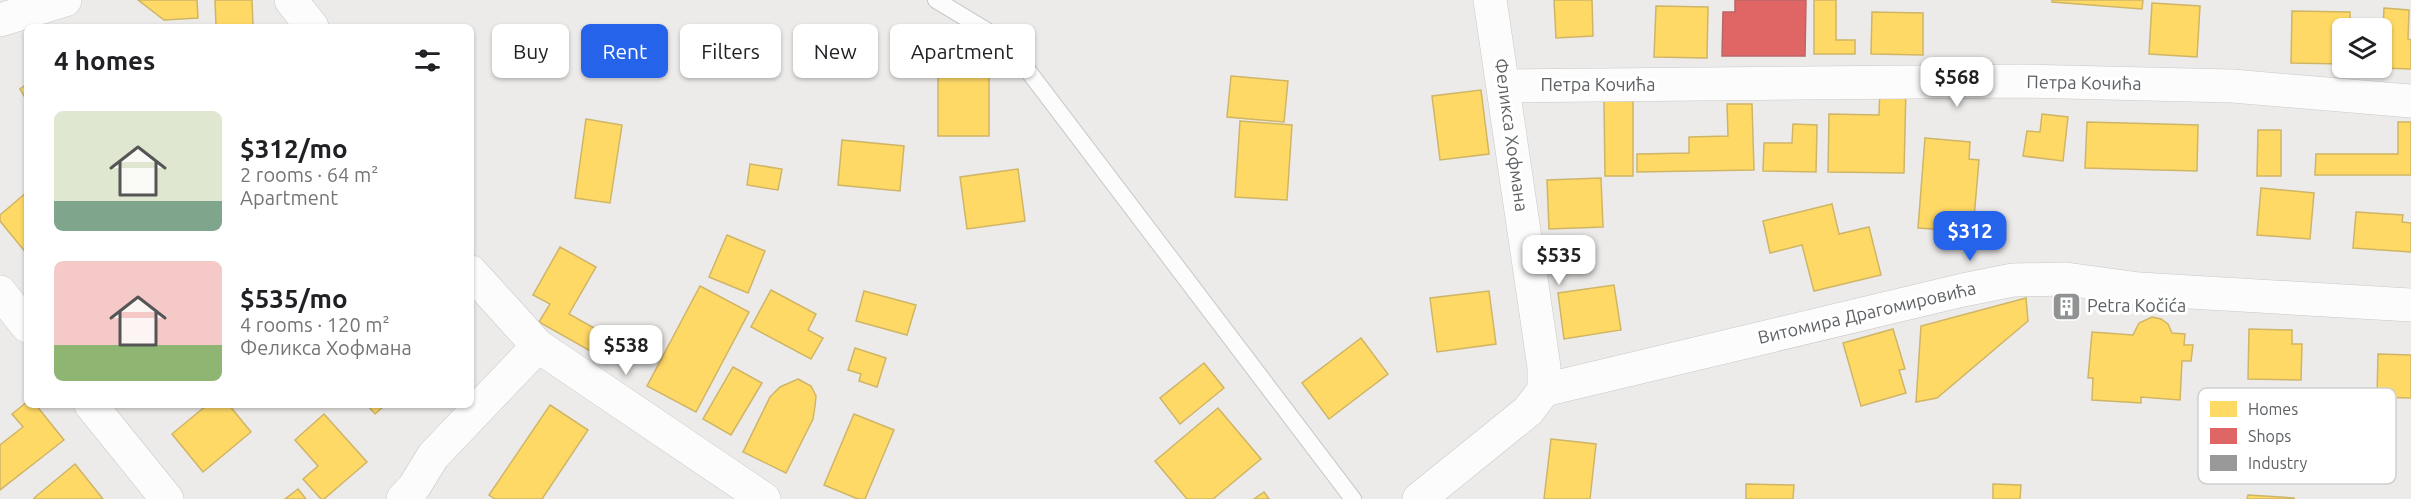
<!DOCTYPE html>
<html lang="en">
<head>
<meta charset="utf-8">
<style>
  :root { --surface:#fff; --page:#f6f6f6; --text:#202124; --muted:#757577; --accent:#2563eb }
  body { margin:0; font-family:Ubuntu,sans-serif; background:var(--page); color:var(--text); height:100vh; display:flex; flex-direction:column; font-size:22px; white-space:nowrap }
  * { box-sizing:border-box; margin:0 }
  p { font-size:20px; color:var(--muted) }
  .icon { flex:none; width:33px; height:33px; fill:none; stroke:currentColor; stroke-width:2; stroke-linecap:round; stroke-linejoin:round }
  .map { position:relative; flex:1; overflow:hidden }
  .panel { position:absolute; left:24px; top:24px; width:450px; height:384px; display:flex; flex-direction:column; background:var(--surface); border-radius:9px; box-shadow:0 2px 4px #0004 }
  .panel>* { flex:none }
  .top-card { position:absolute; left:492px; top:24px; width:570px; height:54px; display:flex; gap:12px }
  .buttons { position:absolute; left:2332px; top:18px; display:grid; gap:12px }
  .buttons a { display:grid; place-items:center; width:60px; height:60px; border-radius:9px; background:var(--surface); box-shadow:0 2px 4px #0004; font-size:30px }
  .price { position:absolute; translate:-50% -51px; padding:0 14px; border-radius:12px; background:#fff; color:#222; font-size:20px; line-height:39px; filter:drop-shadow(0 2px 3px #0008) }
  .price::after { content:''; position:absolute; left:50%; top:36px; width:18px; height:14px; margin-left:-9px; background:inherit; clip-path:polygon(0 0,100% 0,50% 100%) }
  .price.active { background:var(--accent); color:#fff }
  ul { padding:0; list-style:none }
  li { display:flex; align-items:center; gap:18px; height:150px; padding:0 30px }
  li span { display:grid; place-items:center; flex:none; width:168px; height:120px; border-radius:9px; color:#555 }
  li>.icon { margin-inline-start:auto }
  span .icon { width:72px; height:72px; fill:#fffc; stroke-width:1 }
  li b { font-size:26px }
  h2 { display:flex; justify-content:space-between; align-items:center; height:72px; padding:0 30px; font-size:26px }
  .tag { padding:0 21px; border-radius:9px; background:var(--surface); box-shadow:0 2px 4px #0004; font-size:21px; line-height:54px }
  .tag.active { background:var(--accent); color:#fff }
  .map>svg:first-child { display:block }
</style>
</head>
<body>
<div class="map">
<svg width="2411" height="499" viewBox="0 0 2411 499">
  <rect width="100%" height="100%" fill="#edebe9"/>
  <g fill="#ffd966" stroke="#cfb566" stroke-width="1.5">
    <polygon points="138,0 197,0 198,18 164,20"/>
    <polygon points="215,0 252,0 253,26 216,26"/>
    <polygon points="1554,0 1592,0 1593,36 1556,38"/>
    <polygon points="1814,0 1836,0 1836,40 1855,40 1855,54 1814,54"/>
    <polygon points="2052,0 2143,0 2142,9 2052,2"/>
    <polygon points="2152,3 2200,6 2197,57 2149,54"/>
    <polygon points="1656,6 1708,7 1707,58 1654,57"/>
    <polygon points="2384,8 2409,10 2408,39 2411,40 2411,69 2381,68"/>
    <polygon points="2292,11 2350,12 2350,28 2343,28 2343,64 2291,63"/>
    <polygon points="1872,12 1923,13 1923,55 1871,54"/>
    <polygon points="1231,76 1288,81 1284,122 1227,117"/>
    <rect x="938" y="77" width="51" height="59"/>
    <polygon points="27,84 27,101 20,89"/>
    <polygon points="1880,87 1906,87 1904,173 1828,172 1829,114 1879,115"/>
    <polygon points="1481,90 1489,154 1440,160 1432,96"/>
    <polygon points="1604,101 1633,101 1633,176 1605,176"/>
    <polygon points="1727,104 1752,104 1754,170 1637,172 1637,154 1689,153 1689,137 1728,136"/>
    <polygon points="2042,114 2068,117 2063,161 2023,156 2027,131 2040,132"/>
    <polygon points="586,119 622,125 610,203 575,198"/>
    <polygon points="1240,121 1292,125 1287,200 1235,197"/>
    <polygon points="2087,122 2198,125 2197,171 2085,168"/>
    <polygon points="2398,122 2411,122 2411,175 2315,175 2316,154 2398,154"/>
    <polygon points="1793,124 1817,125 1816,172 1763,171 1764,143 1792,143"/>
    <polygon points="2258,130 2281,130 2281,176 2257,176"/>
    <polygon points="1925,138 1970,142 1969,159 1979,160 1974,218 1963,217 1962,231 1918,228"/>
    <polygon points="842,140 904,146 900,191 838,185"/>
    <polygon points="750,164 782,169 778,190 747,185"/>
    <polygon points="1018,169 1025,221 967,229 960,177"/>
    <polygon points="1601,178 1603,227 1549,229 1547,180"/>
    <polygon points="2261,188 2314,193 2310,239 2257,235"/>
    <polygon points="27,192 27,254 0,221 0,215"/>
    <polygon points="1832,204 1839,234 1869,227 1881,275 1814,291 1802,245 1770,253 1763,221"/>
    <polygon points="2356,212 2403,215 2402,222 2411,223 2411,252 2353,248"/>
    <polygon points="727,235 765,251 748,293 709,277"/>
    <polygon points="560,247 596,267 569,314 612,338 601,357 539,322 550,304 533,295"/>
    <polygon points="1614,285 1621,330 1564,339 1558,293"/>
    <polygon points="700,286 749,312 696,412 647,386"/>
    <polygon points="771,290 816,314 808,330 823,338 811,359 751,327"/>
    <polygon points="864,291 916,305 907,335 856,321"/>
    <polygon points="1489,291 1496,344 1437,352 1430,298"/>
    <polygon points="2026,298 2028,321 1937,398 1916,402 1921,326"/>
    <polygon points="2152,317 2161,319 2168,324 2172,333 2185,334 2184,345 2193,345 2191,361 2182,361 2180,400 2141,397 2141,403 2092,400 2093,378 2088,378 2092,332 2133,335 2139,323"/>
    <polygon points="1893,329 1905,369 1899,370 1906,393 1861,406 1843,343"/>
    <polygon points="2249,329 2292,330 2292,344 2302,344 2301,380 2248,379"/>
    <polygon points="1361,338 1388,374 1329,419 1302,383"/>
    <polygon points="855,348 886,358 877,387 859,381 861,374 848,370"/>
    <polygon points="2378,354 2411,355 2411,398 2377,397"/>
    <polygon points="1204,363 1224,388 1180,424 1160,398"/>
    <polygon points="733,367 762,383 731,435 703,419"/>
    <polygon points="798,379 811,386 816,396 815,406 813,419 786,473 743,452 770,397 780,387"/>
    <polygon points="27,402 27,405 36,405 64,440 0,490 0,445 23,427 12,414"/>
    <polygon points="207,405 229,405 251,432 203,472 172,434"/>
    <polygon points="367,405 385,405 375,414"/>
    <polygon points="550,405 588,430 542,499 495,499 489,495"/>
    <polygon points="1218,408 1261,459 1213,499 1187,499 1155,461"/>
    <polygon points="324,414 367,462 324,499 321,499 303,479 318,466 295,440"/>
    <polygon points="854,414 894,430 865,499 858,499 824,485"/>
    <polygon points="1551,439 1596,444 1590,499 1544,499"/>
    <polygon points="75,464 103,499 34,499 34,498"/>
    <polygon points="1746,484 1794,485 1793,499 1746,499"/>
    <polygon points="1993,484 2021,485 2020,499 1993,499"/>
    <polygon points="298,489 306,499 285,499"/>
    <polygon points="1264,492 1269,499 1254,499"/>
    <polygon points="2248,495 2294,498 2294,499 2247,499"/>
  </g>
  <polygon fill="#e06666" stroke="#b96566" stroke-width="1.5" points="1735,0 1806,0 1805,56 1722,56 1723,12 1735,12"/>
  <polygon fill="#999" stroke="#878889" stroke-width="1.5" points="2059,298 2076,301 2074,315 2056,312"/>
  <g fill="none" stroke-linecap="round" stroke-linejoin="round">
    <defs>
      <polyline id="lane" points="936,0 1007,43 1353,499"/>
      <g id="street">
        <polyline points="291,0 312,27"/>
        <polyline points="0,20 65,0"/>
        <polyline points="1504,86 2021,81 2232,86 2411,101"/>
        <polyline points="471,272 538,346 764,499"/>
        <polyline points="0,292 27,326"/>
        <polyline points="1544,390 1963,290 2013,280 2066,279 2139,289 2411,305"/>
        <polyline points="91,405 167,499"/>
        <polyline points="403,499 414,487 433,456 538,346"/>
        <polyline points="1419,499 1528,411 1544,390 1544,367 1490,0"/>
      </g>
    </defs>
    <use href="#lane" stroke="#c8c8c8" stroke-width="18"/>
    <use href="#street" stroke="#c8c8c8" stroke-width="34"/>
    <use href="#lane" stroke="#fcfcfc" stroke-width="16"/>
    <use href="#street" stroke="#fcfcfc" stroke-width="33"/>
  </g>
  <defs>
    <symbol id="building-square" viewBox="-11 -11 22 22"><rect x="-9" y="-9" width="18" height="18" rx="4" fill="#909293" stroke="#fff"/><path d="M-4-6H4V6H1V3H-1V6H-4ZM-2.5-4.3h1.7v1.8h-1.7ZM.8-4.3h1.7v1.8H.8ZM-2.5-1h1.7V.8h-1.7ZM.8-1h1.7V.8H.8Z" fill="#fff"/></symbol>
  </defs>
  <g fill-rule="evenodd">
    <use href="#building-square" x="2050" y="290" width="33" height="33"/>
  </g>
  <g text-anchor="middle" stroke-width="6" stroke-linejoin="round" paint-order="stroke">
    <g font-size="18" fill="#5e6265" stroke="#fff">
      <text transform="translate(2084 83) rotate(1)" y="6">Петра Кочића</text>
      <text x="1598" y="91">Петра Кочића</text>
      <text transform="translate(1511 135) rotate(82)" y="6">Феликса Хофмана</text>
      <text transform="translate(1867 313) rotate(-13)" y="6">Витомира Драгомировића</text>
    </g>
    <g font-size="18" fill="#5e6265" stroke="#fff" text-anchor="start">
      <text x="2087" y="312">Petra Kočića</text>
    </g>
  </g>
  <rect x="2198" y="388" width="198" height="96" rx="9" fill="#fff" stroke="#cfd0d1" stroke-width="1.5"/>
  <rect x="2210" y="401" width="27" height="16" fill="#ffd966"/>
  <rect x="2210" y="428" width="27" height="16" fill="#e06666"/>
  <rect x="2210" y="455" width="27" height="16" fill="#999"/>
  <g font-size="16" fill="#5e6265">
    <text x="2248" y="415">Homes</text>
    <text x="2248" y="442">Shops</text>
    <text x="2248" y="469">Industry</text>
  </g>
</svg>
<div class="buttons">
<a><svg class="icon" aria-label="layers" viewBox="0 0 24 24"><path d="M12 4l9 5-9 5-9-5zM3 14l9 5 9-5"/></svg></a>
</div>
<b class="price" style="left:1957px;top:108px">$568</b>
<b class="price active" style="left:1970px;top:262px">$312</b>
<b class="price" style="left:1559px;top:286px">$535</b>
<b class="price" style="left:626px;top:376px">$538</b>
<div class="top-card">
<a class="tag">Buy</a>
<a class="tag active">Rent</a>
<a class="tag">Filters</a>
<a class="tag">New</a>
<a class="tag">Apartment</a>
</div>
<section class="panel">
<h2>4 homes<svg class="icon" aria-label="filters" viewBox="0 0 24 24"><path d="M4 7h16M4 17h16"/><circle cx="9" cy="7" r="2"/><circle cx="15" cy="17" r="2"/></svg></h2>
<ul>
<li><span style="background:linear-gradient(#dfe7d0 75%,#7fa58c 0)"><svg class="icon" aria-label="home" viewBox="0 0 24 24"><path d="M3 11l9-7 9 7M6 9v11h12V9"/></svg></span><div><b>$312/mo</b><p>2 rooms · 64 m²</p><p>Apartment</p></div></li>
<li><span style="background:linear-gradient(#f6c9c9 70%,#8fb573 0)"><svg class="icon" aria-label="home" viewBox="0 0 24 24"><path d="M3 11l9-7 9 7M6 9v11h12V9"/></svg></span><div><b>$535/mo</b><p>4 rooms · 120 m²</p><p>Феликса Хофмана</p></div></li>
</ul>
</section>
</div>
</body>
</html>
